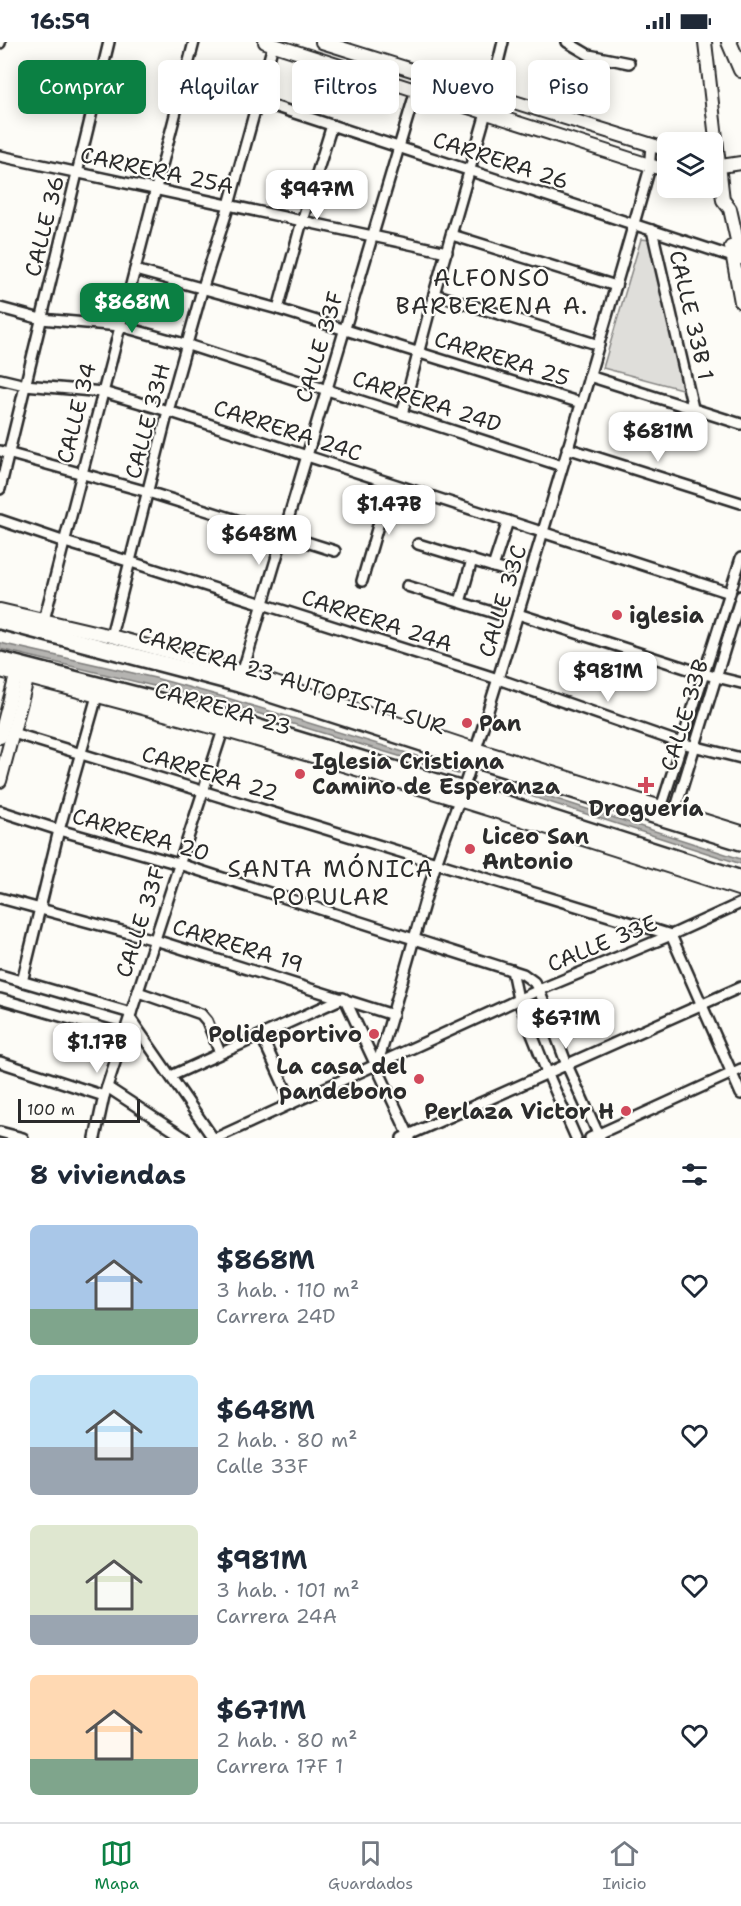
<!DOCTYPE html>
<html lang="es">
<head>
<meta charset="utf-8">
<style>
  :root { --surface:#fff; --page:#f2f2f3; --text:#1f2937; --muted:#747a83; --line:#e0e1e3; --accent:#0b8043 }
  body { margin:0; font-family:"Shantell Sans",sans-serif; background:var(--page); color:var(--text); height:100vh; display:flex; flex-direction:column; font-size:22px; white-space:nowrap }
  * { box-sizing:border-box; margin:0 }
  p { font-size:20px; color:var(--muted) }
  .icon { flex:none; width:33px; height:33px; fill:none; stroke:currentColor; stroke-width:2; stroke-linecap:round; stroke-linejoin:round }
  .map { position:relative; height:1096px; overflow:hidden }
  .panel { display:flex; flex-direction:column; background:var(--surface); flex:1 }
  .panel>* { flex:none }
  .top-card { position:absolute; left:18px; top:18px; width:705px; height:54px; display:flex; gap:12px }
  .fabs { position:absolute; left:657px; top:90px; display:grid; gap:12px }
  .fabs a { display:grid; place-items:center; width:66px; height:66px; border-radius:9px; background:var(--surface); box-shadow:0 3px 15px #0003; font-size:30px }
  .scale { position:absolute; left:18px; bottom:15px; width:122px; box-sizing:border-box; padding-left:6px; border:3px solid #2b2b2b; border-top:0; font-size:16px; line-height:21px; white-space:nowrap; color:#2b2b2b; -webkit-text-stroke:4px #fdfcf7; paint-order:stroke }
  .price { position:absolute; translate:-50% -51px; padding:0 14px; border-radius:12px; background:#fff; color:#222; font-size:20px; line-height:39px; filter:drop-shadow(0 2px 3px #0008) }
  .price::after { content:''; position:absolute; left:50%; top:36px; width:18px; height:14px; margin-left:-9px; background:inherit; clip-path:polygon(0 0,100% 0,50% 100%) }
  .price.selected { background:var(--accent); color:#fff }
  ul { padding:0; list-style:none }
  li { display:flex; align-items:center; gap:18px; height:150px; padding:0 30px }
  li span { display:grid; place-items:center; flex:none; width:168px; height:120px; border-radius:9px; color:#555 }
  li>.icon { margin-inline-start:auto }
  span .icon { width:72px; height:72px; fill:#fffc; stroke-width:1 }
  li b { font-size:26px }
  h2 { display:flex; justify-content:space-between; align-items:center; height:72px; padding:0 30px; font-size:26px }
  .chip { padding:0 21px; border-radius:9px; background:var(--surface); box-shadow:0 3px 15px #0003; font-size:21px; line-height:54px }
  .chip.selected { background:var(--accent); color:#fff }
  .status { display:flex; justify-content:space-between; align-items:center; height:42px; padding:0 30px; background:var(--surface); direction:ltr }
  .status svg { height:16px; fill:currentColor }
  .tabs { display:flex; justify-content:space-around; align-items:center; height:84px; border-top:2px solid var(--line); background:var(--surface); font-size:16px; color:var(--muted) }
  .tabs a { display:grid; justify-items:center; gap:3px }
  .tabs .selected { color:var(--accent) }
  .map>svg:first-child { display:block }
</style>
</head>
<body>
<div class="status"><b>16:59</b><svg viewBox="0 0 49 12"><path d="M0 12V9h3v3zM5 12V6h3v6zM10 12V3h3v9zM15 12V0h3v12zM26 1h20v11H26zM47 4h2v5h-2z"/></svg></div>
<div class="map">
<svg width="741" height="1096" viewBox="0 0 741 1096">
  <rect width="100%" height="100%" fill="#fdfcf7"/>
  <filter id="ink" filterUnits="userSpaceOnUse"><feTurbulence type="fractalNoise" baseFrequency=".0167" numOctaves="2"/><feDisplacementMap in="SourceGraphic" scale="12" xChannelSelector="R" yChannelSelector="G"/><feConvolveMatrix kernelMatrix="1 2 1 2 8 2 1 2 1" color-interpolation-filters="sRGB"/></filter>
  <g filter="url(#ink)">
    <polygon fill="#dfdeda" stroke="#858482" stroke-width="1.5" points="641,197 650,198 685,348 603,326"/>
    <g fill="#b5b4b1" stroke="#7e7d7b" stroke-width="1.5">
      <polygon points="0,601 155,636 224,655 459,727 458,732 224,661 0,607"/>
      <polygon points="492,736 741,817 741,822 490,741"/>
    </g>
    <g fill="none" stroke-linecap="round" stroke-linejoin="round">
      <defs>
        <g id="minor">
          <polyline points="567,0 589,13 629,21"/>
          <polyline points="0,1 0,0"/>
          <polyline points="490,53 503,0"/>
          <polyline points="258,59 733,215"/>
          <polyline points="0,114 447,210"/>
          <polyline points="652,188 693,366"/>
          <polyline points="452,193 616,244"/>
          <polyline points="135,228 278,267 581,361"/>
          <polyline points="434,252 599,303"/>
          <polyline points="0,266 41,277 120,284 188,303 562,424"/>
          <polyline points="278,267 302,179 332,83"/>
          <polyline points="589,334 741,382"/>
          <polyline points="0,337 25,343 103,350 168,369 730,551"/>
          <polyline points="402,372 434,252 486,71"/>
          <polyline points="567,406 741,461"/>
          <polyline points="0,409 148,450 335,509"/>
          <polyline points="0,447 109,0"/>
          <polyline points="0,478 65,500 131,520 498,637 681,701 741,716"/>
          <polyline points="418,502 507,529"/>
          <polyline points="493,525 508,479"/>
          <polyline points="362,539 390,442"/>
          <polyline points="407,544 498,572"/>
          <polyline points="460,560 472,518"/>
          <polyline points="518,572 704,632 741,641"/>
          <polyline points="44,578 194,0"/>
          <polyline points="111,594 168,369 203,245 229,163 273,3"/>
          <polyline points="241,635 416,48"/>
          <polyline points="13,691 671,893 741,1052"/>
          <polyline points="661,766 741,516"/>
          <polyline points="0,769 59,788 179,822 523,932 534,940 539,948 567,1023 600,1096"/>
          <polyline points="675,769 741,554"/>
          <polyline points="0,856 155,898 393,973"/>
          <polyline points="512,928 518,957 547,1030 576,1096"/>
          <polyline points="0,933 131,971"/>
          <polyline points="22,940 59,788 97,654"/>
          <polyline points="138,950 201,972 207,979 220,1011"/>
          <polyline points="0,957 124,992"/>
          <polyline points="345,957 410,1096"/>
          <polyline points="130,976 213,1096"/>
          <polyline points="261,993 292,1061"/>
          <polyline points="0,1020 104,1054"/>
          <path d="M377,1023C398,957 415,890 435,825C446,790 461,757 471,723C533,526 592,328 649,129L651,103"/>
          <polyline points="171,1034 343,956"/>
          <polyline points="107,1045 185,1096"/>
          <polyline points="0,1090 23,1096"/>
          <polyline points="95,1096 104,1054 224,685"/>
          <polyline points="216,1096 539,948 671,893 741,861"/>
          <polyline points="402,1096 741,945"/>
          <polyline points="590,1096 741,1027"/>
        </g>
        <g id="tertiary">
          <polyline points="265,0 668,129"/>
          <polyline points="322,0 668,108"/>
          <polyline points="705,0 723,158 730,167 741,216"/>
          <polyline points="713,122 721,124 741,121"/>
          <polyline points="731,205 741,260"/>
          <polyline points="0,568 111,594 242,630 469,705 741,790"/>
          <path d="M0,629C250,691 496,768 741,848"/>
          <polyline points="0,695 16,634"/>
          <polyline points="0,739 29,630"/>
        </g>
        <polyline id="secondary" points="729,0 741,28"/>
        <g id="primary">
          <polyline points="0,579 239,642 466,715 741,800"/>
          <polyline points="0,618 233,678 463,748 741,837"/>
        </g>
      </defs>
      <use href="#minor" stroke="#2b2b2b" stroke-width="14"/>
      <use href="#tertiary" stroke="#2b2b2b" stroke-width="16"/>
      <use href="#secondary" stroke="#2b2b2b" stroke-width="18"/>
      <use href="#primary" stroke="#2b2b2b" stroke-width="20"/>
      <use href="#minor" stroke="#fdfcf7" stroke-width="9"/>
      <use href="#tertiary" stroke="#fdfcf7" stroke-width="12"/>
      <use href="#secondary" stroke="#fdfcf7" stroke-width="14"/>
      <use href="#primary" stroke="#fdfcf7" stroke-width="15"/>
    </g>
  </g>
  <g fill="#d1495b" stroke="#fdfcf7" stroke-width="2">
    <circle cx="617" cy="573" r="6"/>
    <circle cx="467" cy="681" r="6"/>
    <circle cx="300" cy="732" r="6"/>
    <path d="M643 734h6v6h6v6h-6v6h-6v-6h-6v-6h6z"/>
    <circle cx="470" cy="807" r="6"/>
    <circle cx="374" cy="992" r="6"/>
    <circle cx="419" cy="1037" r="6"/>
    <circle cx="626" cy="1069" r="6"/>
  </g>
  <g text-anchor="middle" stroke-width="4.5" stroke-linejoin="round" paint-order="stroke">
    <g font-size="22" fill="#2b2b2b" stroke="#fdfcf7">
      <text transform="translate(501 118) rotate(18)" y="8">CARRERA 26</text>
      <text transform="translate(157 128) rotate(12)" y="8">CARRERA 25A</text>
      <text transform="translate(44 184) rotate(-76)" y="8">CALLE 36</text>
      <text transform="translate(692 273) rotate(77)" y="8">CALLE 33B 1</text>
      <text transform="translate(319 305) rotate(-73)" y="8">CALLE 33F</text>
      <text transform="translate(502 316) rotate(17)" y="8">CARRERA 25</text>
      <text transform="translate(427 359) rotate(18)" y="8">CARRERA 24D</text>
      <text transform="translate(76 371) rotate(-76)" y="8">CALLE 34</text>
      <text transform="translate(147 379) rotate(-75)" y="8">CALLE 33H</text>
      <text transform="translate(288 388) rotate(18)" y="8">CARRERA 24C</text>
      <text transform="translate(502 559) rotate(-73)" y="8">CALLE 33C</text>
      <text transform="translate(377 578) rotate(18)" y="8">CARRERA 24A</text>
      <text transform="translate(292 638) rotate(17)" y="8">CARRERA 23 AUTOPISTA SUR</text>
      <text transform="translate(223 666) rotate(16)" y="8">CARRERA 23</text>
      <text transform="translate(684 673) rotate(-73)" y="8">CALLE 33B</text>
      <text transform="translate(210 731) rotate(17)" y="8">CARRERA 22</text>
      <text transform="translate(141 792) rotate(16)" y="8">CARRERA 20</text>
      <text transform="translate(140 880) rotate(-72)" y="8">CALLE 33F</text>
      <text transform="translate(602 901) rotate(-22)" y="8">CALLE 33E</text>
      <text transform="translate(238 903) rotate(17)" y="8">CARRERA 19</text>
    </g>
    <g font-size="22" font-weight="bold" fill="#2b2b2b" stroke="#fdfcf7" text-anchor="start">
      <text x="629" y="581">iglesia</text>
      <text x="479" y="689">Pan</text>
      <text x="312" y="727">Iglesia Cristiana<tspan x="312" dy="25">Camino de Esperanza</tspan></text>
      <text x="646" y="774" text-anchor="middle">Droguería</text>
      <text x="482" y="802">Liceo San<tspan x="482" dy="25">Antonio</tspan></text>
      <text x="362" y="1000" text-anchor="end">Polideportivo</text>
      <text x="407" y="1032" text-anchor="end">La casa del<tspan x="407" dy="25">pandebono</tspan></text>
      <text x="614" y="1077" text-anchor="end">Perlaza Victor H</text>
    </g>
    <g font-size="24" letter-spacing="1.5" fill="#2b2b2b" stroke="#fdfcf7">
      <text x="492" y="244">ALFONSO<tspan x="492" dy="28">BARBERENA A.</tspan></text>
      <text x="331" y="835">SANTA MÓNICA<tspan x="331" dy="28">POPULAR</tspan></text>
    </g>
  </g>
</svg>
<div class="fabs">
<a><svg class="icon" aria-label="layers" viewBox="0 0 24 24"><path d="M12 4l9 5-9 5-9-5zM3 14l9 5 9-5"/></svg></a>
</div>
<div class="scale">100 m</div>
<b class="price" style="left:317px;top:179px">$947M</b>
<b class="price selected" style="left:132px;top:292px">$868M</b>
<b class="price" style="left:658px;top:421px">$681M</b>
<b class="price" style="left:389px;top:494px">$1.47B</b>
<b class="price" style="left:259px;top:524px">$648M</b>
<b class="price" style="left:608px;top:661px">$981M</b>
<b class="price" style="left:566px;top:1008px">$671M</b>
<b class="price" style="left:97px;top:1032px">$1.17B</b>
<div class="top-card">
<a class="chip selected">Comprar</a>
<a class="chip">Alquilar</a>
<a class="chip">Filtros</a>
<a class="chip">Nuevo</a>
<a class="chip">Piso</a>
</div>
</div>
<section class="panel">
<h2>8 viviendas<svg class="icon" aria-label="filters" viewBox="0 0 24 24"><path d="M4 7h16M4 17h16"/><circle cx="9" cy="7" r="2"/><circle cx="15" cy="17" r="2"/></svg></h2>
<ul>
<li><span style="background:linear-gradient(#a9c7e8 70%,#7fa58c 0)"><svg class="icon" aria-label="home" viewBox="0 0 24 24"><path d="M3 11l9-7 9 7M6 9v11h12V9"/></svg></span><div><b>$868M</b><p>3 hab. · 110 m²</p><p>Carrera 24D</p></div><svg class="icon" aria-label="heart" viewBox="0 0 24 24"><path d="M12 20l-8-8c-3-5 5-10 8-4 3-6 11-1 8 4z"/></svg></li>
<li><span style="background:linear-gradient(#bfe0f5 60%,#9aa5b1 0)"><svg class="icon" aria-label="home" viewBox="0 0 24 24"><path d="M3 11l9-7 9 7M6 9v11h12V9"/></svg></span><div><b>$648M</b><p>2 hab. · 80 m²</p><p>Calle 33F</p></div><svg class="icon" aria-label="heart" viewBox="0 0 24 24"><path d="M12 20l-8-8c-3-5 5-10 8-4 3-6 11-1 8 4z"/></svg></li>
<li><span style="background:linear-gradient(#dfe7d0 75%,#9aa5b1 0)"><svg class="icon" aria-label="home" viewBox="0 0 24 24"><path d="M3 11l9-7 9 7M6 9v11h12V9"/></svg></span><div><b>$981M</b><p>3 hab. · 101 m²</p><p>Carrera 24A</p></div><svg class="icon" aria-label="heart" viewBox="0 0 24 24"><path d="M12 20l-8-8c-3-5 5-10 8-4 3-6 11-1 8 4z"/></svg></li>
<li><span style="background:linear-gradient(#ffd9b3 70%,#7fa58c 0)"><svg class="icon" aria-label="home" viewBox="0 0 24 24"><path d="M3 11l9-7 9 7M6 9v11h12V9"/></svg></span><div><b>$671M</b><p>2 hab. · 80 m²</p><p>Carrera 17F 1</p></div><svg class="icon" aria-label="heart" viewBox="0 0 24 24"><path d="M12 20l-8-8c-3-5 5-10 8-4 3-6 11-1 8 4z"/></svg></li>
</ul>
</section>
<nav class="tabs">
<a class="selected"><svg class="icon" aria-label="map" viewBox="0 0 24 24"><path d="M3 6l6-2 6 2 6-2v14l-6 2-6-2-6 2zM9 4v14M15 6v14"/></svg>Mapa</a>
<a><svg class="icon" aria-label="saved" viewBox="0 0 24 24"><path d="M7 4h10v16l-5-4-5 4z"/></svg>Guardados</a>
<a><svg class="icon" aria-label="home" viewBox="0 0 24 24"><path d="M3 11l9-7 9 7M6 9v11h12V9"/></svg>Inicio</a>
</nav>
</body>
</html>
